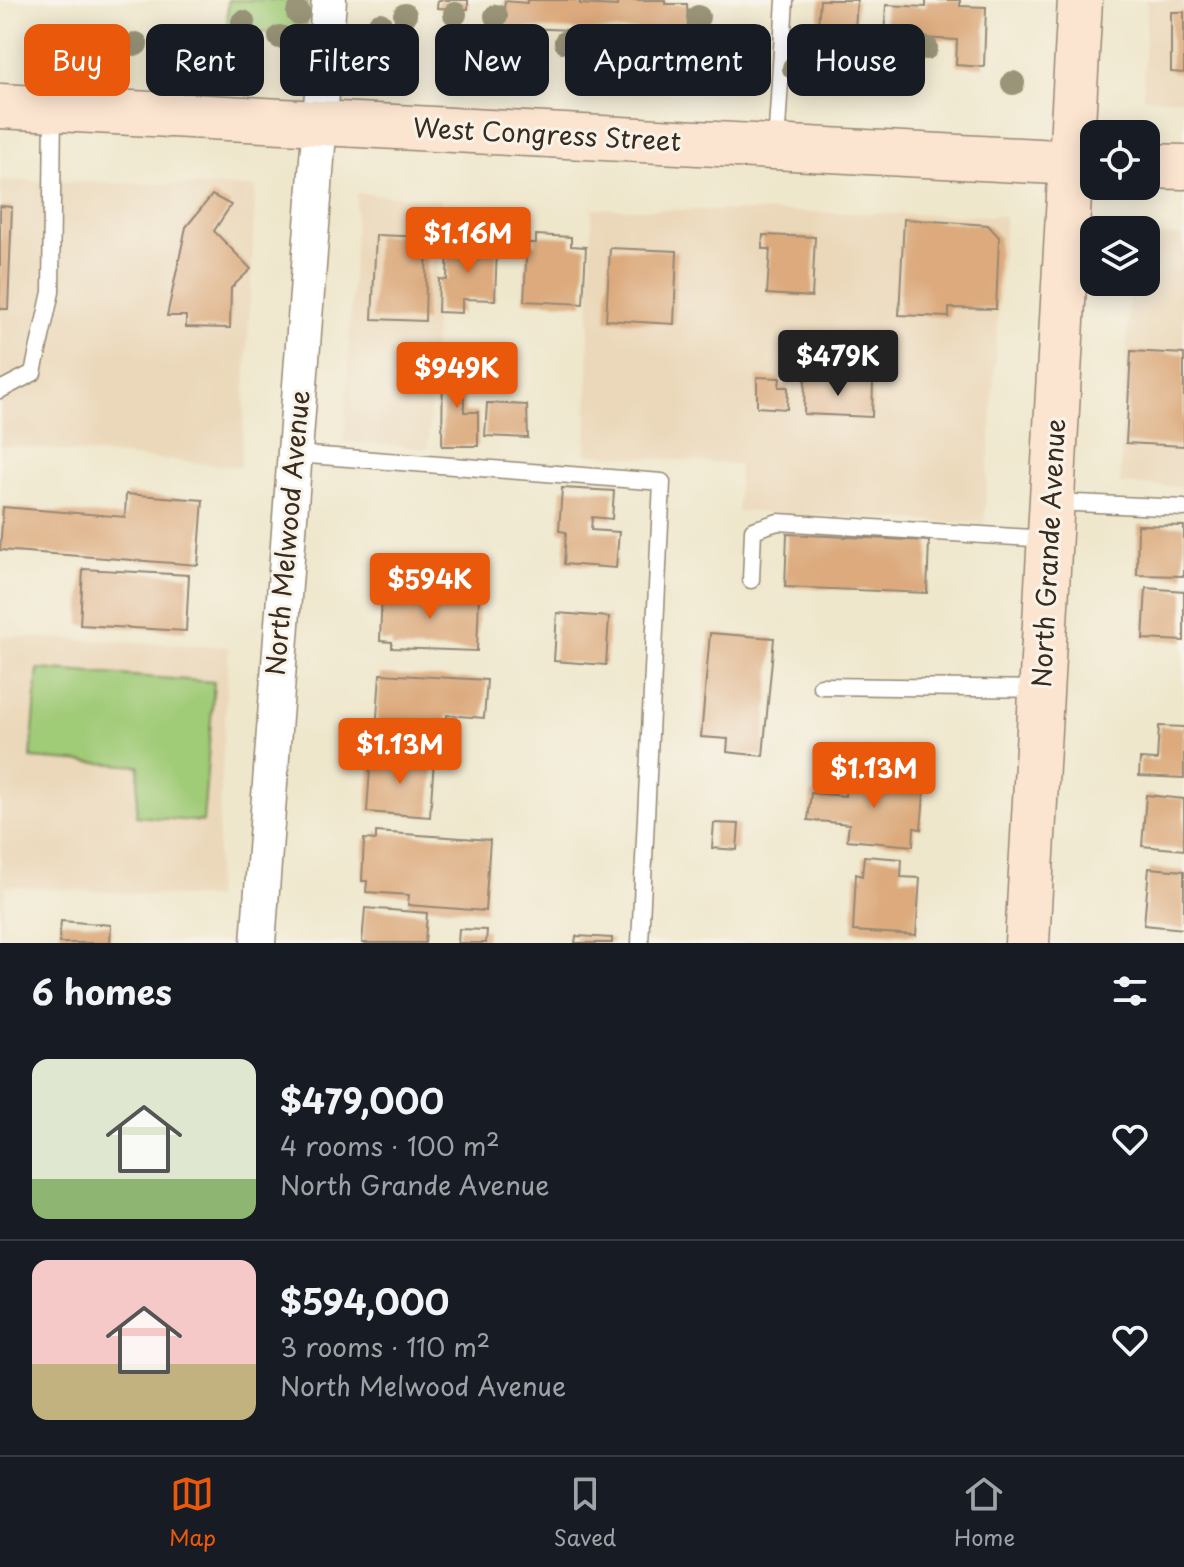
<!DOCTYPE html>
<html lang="en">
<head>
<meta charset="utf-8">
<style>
  :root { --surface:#171b24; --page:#20242c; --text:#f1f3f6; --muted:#9ea1a6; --line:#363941; --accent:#ea580c }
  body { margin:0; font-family:"Playpen Sans",sans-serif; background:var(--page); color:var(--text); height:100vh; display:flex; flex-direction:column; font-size:30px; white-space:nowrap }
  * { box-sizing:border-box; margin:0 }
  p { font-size:26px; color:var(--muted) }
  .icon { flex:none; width:44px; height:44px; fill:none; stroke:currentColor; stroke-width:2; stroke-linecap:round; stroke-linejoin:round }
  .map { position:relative; height:943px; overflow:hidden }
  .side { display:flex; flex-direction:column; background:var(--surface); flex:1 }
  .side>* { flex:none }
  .hud { position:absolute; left:24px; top:24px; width:1136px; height:72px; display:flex; gap:16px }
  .tools { position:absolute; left:1080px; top:120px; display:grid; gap:16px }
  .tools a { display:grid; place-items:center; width:80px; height:80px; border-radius:16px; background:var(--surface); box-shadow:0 4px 20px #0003; font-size:40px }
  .price { position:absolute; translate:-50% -68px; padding:0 18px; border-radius:8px; background:var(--accent); color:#fff; font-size:26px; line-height:52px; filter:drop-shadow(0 2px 4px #0008) }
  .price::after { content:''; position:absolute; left:50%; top:48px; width:24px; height:18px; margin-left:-12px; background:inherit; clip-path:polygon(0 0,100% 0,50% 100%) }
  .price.active { background:#222; color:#fff }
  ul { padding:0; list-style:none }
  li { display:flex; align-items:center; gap:24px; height:200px; padding:0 32px }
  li+li { border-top:2px solid var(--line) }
  li span { display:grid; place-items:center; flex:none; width:224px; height:160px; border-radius:16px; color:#555 }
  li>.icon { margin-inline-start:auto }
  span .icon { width:96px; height:96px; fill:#fffc; stroke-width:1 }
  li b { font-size:34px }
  h2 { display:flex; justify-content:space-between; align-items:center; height:96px; padding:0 32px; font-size:34px }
  .pill { padding:0 28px; border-radius:16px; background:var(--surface); box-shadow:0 4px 20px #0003; font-size:28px; line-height:72px }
  .pill.active { background:var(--accent); color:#fff }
  .tab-bar { display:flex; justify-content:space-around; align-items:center; height:112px; border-top:2px solid var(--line); background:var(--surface); font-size:22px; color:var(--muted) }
  .tab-bar a { display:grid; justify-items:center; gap:4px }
  .tab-bar .active { color:var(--accent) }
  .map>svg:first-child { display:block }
</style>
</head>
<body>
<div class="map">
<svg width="1184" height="943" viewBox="0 0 1184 943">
  <rect width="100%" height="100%" fill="#f7f3e8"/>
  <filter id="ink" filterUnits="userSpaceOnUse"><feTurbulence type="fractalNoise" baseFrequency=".0125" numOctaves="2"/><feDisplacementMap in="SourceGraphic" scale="16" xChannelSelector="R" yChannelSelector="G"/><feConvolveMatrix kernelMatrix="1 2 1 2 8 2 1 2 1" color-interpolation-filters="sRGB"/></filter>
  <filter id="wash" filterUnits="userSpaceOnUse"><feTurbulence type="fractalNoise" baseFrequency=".006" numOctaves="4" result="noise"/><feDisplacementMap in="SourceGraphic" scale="32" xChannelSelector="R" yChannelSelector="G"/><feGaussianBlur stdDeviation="1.8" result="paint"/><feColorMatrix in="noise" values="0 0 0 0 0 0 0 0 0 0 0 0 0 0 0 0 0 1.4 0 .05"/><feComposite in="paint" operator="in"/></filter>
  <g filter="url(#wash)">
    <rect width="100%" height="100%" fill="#efe7cc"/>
    <g fill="#ebd8ba">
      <polygon points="1147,0 1184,0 1184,99 1143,98"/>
      <polygon points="0,180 256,187 241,467 0,445"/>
      <polygon points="357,193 441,200 428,448 344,442"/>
      <polygon points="592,208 1005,216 984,524 737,511 739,464 586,454"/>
      <polygon points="1146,235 1184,236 1184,487 1120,484 1130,282 1146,282"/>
      <polygon points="0,636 229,647 215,898 5,886 0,943"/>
    </g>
    <g fill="#a0cb77" stroke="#6e7a4a" stroke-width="2">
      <polygon points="228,0 308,0 306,36 227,30"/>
      <polygon points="38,669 214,682 203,822 136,816 139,766 31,758"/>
    </g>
    <g id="blocks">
      <g fill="#dcaa7d">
        <polygon points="438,0 468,0 468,9 437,8"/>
        <polygon points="527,0 580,0 580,4 617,6 617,0 665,0 665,4 687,4 688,29 595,31 502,27 505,1 527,3"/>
        <polygon points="820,0 857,0 855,29 867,30 863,84 814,80"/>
        <polygon points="926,0 960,0 960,6 986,7 984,67 956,65 957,40 884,36 886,5 926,7"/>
        <polygon points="1171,12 1184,12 1184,73 1171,72"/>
        <polygon points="657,67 686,68 686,76 657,76"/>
        <polygon points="212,195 231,205 214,231 251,269 231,288 230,328 186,327 186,316 167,316 186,227"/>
        <polygon points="0,206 12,207 8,309 0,309"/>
        <polygon points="904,219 988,225 999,237 996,309 949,308 949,317 899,315"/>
        <polygon points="376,235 427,237 425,321 372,319"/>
        <polygon points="536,235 571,237 571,246 586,247 583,304 524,301 527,243 536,243"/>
        <polygon points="763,235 815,237 812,297 767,294 770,249 762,249"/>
        <polygon points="448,238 479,240 479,246 497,247 495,300 462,299 462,313 438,312 439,279 447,280"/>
        <polygon points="610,248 677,251 674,324 606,320"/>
        <polygon points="1131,351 1184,354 1184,446 1126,443"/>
        <polygon points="443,363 464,363 464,412 478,412 478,446 442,446"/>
        <polygon points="757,377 780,378 779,387 788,387 787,409 757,407"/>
        <polygon points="805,378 873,381 872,417 804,414"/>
        <polygon points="487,403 527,405 528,438 485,436"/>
        <polygon points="562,488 614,491 612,519 592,517 591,530 619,532 616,568 564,564 566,532 559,531"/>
        <polygon points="126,494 203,500 198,565 0,550 3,507 125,517"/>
        <polygon points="1138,525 1184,526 1184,576 1137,575"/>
        <polygon points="787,534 929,541 927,593 785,587"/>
        <polygon points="83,569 189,575 186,631 80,625"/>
        <polygon points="1146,588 1184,591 1184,641 1143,639"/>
        <polygon points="382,591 479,595 477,651 392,648 392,642 380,641"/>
        <polygon points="557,613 609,617 606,665 554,661"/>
        <polygon points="710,633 774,638 763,756 727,752 728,739 701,737"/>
        <polygon points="380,674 487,680 484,718 447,715 446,736 376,732"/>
        <polygon points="1159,726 1184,727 1184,778 1139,776 1140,759 1157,760"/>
        <polygon points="371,754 434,759 430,817 367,812"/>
        <polygon points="847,777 925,784 921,829 914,828 913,846 847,840 849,824 808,820 811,793 845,796"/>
        <polygon points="1146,795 1184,799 1184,850 1142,846"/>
        <polygon points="714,823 739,824 737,850 712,848"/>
        <polygon points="376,832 490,840 485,911 408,905 409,895 366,892 367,881 362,881 364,839 376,840"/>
        <polygon points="864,856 902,859 901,877 920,878 916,935 853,931 856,874 862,876"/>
        <polygon points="1149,868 1184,871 1184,929 1144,925"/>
        <polygon points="365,908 427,913 425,943 362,943"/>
        <polygon points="61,921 111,925 110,943 59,943"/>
        <polygon points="459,929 487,930 486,943 458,943"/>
        <polygon points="576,936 612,938 612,943 575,943"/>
      </g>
    </g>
  </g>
  <g filter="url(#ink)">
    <use href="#blocks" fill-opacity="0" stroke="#958875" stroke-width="2"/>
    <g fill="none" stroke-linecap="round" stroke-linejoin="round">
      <defs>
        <g id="lane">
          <polyline points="776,146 785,0"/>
          <polyline points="0,390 33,373 51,292 53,109"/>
          <polyline points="295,454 662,482 640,943"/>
          <polyline points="1054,502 1184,508"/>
          <polyline points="751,580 753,530 778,522 1048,539"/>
          <polyline points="821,686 1040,689"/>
        </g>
        <polyline id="street" points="258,943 329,0"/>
        <g id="secondary">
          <polyline points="0,106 1094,164"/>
          <polyline points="1146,166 1184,167"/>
          <polyline points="1027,943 1080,0"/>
        </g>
      </defs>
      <use href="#lane" stroke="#958875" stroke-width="19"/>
      <use href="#street" stroke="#958875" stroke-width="37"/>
      <use href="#secondary" stroke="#958875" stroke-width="47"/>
      <use href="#lane" stroke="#fff" stroke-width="16"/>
      <use href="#street" stroke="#fff" stroke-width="34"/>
      <use href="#secondary" stroke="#fce5d0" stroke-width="44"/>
    </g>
    <g fill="#9a9578">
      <circle cx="298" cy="13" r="12"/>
      <circle cx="455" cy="14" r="12"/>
      <circle cx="405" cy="15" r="12"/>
      <circle cx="496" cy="16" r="12"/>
      <circle cx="698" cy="17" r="12"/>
      <circle cx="243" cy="22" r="12"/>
      <circle cx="380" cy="24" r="12"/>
      <circle cx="805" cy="36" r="12"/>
      <circle cx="280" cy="37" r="12"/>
      <circle cx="80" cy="40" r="12"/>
      <circle cx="497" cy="40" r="12"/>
      <circle cx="467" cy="41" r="12"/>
      <circle cx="566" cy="42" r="12"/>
      <circle cx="136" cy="44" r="12"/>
      <circle cx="187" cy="46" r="12"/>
      <circle cx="647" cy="48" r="12"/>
      <circle cx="926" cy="48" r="12"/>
      <circle cx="234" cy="49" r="12"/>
      <circle cx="608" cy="55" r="12"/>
      <circle cx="680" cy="60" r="12"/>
      <circle cx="794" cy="68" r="12"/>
      <circle cx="1013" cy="83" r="12"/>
    </g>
  </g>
  <g text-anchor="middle" stroke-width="6" stroke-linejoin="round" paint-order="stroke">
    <g font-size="26" fill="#3b2a1e" stroke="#f7f3e8">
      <text transform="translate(547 135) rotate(3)" y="9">West Congress Street</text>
      <text transform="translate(288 533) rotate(-85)" y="9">North Melwood Avenue</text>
      <text transform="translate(1049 553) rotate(-87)" y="9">North Grande Avenue</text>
    </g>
  </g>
</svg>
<div class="tools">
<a><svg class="icon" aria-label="locate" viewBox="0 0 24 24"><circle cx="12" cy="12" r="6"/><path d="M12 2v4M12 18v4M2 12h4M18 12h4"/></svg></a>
<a><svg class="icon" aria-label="layers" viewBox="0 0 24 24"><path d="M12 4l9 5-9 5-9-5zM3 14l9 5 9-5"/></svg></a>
</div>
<b class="price" style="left:468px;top:275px">$1.16M</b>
<b class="price active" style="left:838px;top:398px">$479K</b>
<b class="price" style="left:457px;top:410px">$949K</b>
<b class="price" style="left:430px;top:621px">$594K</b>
<b class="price" style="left:400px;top:786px">$1.13M</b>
<b class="price" style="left:874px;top:810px">$1.13M</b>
<div class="hud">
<a class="pill active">Buy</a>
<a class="pill">Rent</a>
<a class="pill">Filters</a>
<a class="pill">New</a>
<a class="pill">Apartment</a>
<a class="pill">House</a>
</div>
</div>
<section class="side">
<h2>6 homes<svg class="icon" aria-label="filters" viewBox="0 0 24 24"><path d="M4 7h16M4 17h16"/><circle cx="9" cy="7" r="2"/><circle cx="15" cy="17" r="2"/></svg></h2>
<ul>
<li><span style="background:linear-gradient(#dfe7d0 75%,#8fb573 0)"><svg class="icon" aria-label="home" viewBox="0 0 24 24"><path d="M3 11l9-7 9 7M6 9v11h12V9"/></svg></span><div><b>$479,000</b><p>4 rooms · 100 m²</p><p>North Grande Avenue</p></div><svg class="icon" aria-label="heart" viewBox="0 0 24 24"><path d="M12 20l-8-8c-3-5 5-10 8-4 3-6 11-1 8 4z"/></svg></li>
<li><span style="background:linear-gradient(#f6c9c9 65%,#c2b280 0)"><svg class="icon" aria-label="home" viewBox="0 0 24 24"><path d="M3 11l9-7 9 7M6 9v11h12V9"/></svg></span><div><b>$594,000</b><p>3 rooms · 110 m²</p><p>North Melwood Avenue</p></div><svg class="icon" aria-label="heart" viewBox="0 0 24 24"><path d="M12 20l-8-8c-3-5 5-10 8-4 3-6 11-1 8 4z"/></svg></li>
</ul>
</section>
<nav class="tab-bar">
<a class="active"><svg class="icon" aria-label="map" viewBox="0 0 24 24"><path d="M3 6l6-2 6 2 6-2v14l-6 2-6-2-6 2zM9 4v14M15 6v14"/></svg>Map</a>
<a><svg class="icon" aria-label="saved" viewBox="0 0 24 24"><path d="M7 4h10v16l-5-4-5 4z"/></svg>Saved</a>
<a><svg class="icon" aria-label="home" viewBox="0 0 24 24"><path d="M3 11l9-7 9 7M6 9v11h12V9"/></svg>Home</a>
</nav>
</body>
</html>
